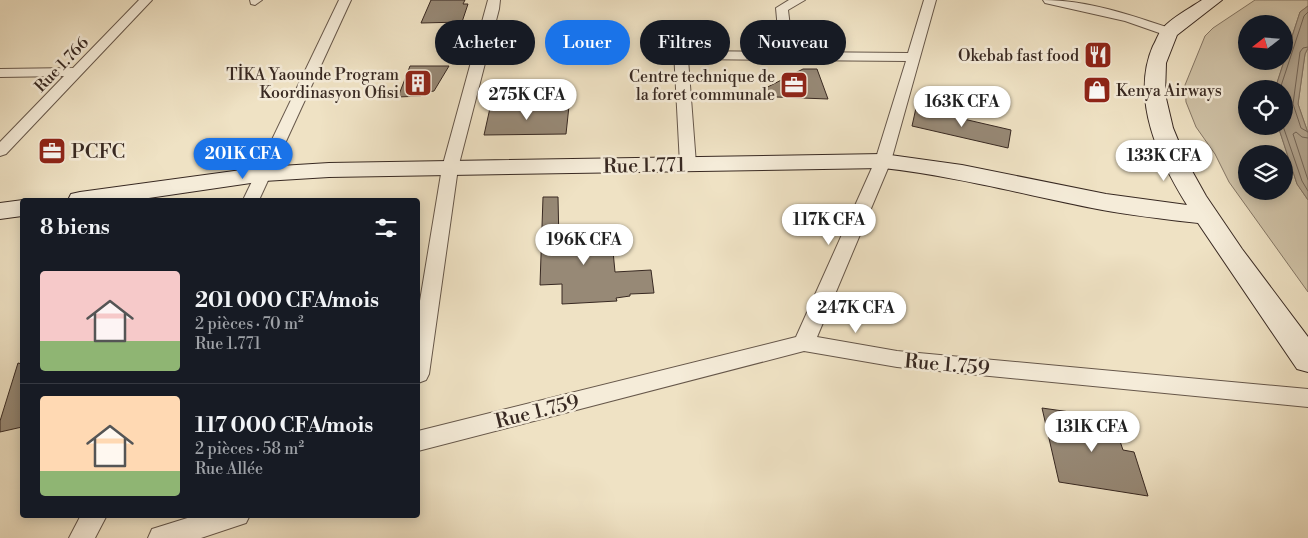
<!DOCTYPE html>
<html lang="fr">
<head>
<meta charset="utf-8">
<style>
  :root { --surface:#171b24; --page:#242831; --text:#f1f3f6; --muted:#9ea1a6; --line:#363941; --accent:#1a73e8 }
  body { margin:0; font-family:"Libre Bodoni",serif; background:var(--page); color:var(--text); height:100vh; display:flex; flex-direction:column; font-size:19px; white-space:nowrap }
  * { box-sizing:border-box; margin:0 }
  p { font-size:16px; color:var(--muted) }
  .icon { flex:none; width:28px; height:28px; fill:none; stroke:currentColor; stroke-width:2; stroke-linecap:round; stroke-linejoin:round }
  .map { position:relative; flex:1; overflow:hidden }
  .details { position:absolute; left:20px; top:198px; width:400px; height:320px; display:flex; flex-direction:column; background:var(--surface); border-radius:5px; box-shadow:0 2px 12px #0003 }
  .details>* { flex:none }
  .guide { position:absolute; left:435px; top:20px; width:475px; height:45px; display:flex; gap:10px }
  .needle { width:32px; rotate:253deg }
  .fabs { position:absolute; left:1238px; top:15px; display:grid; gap:10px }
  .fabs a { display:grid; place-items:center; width:55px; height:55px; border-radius:50%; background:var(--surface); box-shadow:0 2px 12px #0003; font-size:25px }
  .price { position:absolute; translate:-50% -42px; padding:0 11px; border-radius:18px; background:#fff; color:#222; font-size:16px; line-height:32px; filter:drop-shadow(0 1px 2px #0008) }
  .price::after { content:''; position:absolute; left:50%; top:30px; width:15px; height:11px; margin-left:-8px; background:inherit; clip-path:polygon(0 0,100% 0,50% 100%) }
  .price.active { background:var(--accent); color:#fff }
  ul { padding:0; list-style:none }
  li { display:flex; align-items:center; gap:15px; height:125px; padding:0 20px }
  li+li { border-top:1px solid var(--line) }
  li span { display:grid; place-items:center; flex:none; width:140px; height:100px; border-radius:5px; color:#555 }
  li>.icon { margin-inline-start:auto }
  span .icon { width:60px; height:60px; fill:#fffc; stroke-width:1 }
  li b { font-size:21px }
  h2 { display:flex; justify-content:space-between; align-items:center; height:60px; padding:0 20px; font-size:21px }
  .chip { padding:0 18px; border-radius:22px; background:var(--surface); box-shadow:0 2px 12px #0003; font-size:18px; line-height:45px }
  .chip.active { background:var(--accent); color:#fff }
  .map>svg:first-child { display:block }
</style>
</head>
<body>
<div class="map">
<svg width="1308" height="538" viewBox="0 0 1308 538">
  <rect width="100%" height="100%" fill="#efe2c4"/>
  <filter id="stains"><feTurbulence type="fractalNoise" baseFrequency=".004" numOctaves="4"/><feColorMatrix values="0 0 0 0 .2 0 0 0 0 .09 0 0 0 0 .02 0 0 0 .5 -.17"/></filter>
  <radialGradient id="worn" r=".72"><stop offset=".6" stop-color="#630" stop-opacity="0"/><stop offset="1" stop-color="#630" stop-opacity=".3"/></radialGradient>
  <g fill="#d0c3a8" stroke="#847665" fill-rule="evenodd">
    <path d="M1255,0H1308V6L1300,12L1275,89H1246V126H1278L1297,184L1308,200V292L1229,182L1215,154L1196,127L1186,102L1185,85L1205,36L1213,28ZM1246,24H1284V61H1246ZM1246,154H1284V191H1246Z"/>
    <polygon points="1308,48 1308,133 1298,104 1305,54"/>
  </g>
  <polygon fill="#b1a38d" stroke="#817262" points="1308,6 1308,48 1305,54 1298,104 1308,133 1308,200 1297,184 1278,126 1284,126 1284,89 1275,89 1300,12"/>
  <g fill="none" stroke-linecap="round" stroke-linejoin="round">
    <g stroke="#746658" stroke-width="1">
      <polyline points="1308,47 1303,48 1300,52 1293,104 1301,128 1308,132"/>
      <polyline points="1280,89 1304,16 1308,12"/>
      <polyline points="1283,126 1302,181 1308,191"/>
      <polyline points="1308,138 1302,137 1296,132 1293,134 1308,180"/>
    </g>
  </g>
  <g fill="#978976" stroke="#382922">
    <polygon points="431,0 465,0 463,4 468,4 462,22 421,23"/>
    <polygon points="410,66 449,66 434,91 422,93 421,96 398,97"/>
    <polygon points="803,69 817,69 828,99 750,96"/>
    <polygon points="569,106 566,134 484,135 490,108"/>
    <polygon points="916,108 1011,130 1008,148 912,126"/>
    <polygon points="543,197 558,197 559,244 607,242 608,252 613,251 615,272 651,270 654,293 630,294 630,296 616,298 617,301 562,304 562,284 540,285"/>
    <polygon points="18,363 22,364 22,427 0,432 0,421"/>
    <polygon points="1042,408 1112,418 1123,450 1134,452 1148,496 1059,482"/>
  </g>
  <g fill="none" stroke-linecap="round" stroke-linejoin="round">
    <defs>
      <g id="street">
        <polygon points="139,0 152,0 6,154 0,156 0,142 64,76 0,77 0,69 73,68"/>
        <polygon points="250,0 262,0 255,5 251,4"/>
        <polygon points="339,0 351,0 259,200 243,200"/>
        <polygon points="488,0 500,0 499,9 458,168 429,374 426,380 418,383 418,313 442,168"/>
        <polygon points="789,0 805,0 788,10 793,52 908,53 924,0 936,0 891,161 817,337 897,351 1308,389 1308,407 897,367 804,351 418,451 418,431 796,337 875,161 906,61 688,59 696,164 694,167 682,167 680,164 673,32 679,28 683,29 687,51 780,52 776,8"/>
        <path d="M1043,0C1087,0 1131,15 1172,29L1174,32L1168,36L1125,21L1045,3Z"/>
        <polygon points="81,515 107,515 95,538 69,538"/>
        <polygon points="197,515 250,515 246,523 201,538 148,538 152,529"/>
      </g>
      <g id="secondary">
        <path d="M1202,0H1222L1177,35L1166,63L1165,94L1173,128L1187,162L1206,196L1242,249L1308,337V372L1297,369L1198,223C1163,219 1127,215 1092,208C1022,194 954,176 883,168L329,177L264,181L135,200H68L71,194L80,192L264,167L329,163L883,154L962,165L1106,194L1187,205C1159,160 1130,99 1153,46C1156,41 1158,34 1162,29C1172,17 1189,9 1202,0Z"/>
        <polygon points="23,200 22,216 0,219 0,203"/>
      </g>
    </defs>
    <use href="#street" stroke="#66574a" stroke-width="2"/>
    <use href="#secondary" stroke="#382922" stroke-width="2"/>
    <use href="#street" fill="#f5ecd9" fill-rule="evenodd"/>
    <use href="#secondary" fill="#f5ecd9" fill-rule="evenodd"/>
  </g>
  <defs>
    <symbol id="restaurant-square" viewBox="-11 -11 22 22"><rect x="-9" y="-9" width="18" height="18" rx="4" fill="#8f2418" stroke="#f5ecd9"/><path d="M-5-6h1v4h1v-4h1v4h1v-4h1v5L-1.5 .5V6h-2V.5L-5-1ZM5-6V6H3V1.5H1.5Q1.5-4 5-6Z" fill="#fff"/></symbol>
    <symbol id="building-square" viewBox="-11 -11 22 22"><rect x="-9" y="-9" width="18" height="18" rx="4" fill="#8f2418" stroke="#f5ecd9"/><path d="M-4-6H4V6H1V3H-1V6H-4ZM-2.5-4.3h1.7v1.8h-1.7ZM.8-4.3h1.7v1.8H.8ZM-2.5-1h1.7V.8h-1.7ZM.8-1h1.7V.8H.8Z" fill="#fff"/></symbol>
    <symbol id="office-square" viewBox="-11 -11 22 22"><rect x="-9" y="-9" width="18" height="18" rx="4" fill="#8f2418" stroke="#f5ecd9"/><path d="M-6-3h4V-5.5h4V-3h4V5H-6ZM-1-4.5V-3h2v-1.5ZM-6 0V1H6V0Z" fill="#fff"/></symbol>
    <symbol id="shop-square" viewBox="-11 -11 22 22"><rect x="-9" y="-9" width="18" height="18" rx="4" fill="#8f2418" stroke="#f5ecd9"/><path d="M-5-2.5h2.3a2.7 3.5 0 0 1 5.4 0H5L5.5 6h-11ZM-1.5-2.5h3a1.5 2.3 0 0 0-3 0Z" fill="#fff"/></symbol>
  </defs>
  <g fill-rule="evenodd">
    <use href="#restaurant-square" x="1082" y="39" width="32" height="32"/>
    <use href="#building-square" x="402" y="67" width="32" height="32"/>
    <use href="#office-square" x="778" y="69" width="32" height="32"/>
    <use href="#shop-square" x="1081" y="74" width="32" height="32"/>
    <use href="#office-square" x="36" y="135" width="32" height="32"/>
  </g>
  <g text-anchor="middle" stroke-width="5" stroke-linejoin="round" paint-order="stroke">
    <g font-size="16" fill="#382922" stroke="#f5ecd9" text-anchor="end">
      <text x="1079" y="61">Okebab fast food</text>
      <text x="399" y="80">TİKA Yaounde Program<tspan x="399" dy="18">Koordinasyon Ofisi</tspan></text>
      <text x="775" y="82">Centre technique de<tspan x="775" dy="18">la foret communale</tspan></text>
      <text x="1116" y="96" text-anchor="start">Kenya Airways</text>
    </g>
    <g font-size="16" fill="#382922" stroke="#f5ecd9">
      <text transform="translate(61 64) rotate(-46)" y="6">Rue 1.766</text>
    </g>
    <g font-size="20" fill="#382922" stroke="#f5ecd9" text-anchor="start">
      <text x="71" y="158">PCFC</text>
    </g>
    <g font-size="20" fill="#382922" stroke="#f5ecd9">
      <text transform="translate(644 165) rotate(-1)" y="7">Rue 1.771</text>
      <text transform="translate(947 364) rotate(5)" y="7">Rue 1.759</text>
      <text transform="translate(537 411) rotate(-14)" y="7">Rue 1.759</text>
    </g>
  </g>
  <rect width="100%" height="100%" filter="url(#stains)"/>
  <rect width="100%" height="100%" fill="url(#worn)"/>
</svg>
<div class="fabs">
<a><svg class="needle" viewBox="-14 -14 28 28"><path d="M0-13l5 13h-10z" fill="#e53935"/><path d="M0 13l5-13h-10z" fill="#9ea1a6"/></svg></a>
<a><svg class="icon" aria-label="locate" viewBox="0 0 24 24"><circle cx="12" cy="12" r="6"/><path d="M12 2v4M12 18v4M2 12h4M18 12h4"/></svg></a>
<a><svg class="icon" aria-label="layers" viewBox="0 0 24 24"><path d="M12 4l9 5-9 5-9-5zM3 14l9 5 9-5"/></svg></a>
</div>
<b class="price" style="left:527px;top:121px">275K CFA</b>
<b class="price" style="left:962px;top:128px">163K CFA</b>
<b class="price active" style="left:243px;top:180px">201K CFA</b>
<b class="price" style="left:1164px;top:182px">133K CFA</b>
<b class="price" style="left:829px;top:246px">117K CFA</b>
<b class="price" style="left:584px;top:266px">196K CFA</b>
<b class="price" style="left:856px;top:334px">247K CFA</b>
<b class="price" style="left:1092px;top:453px">131K CFA</b>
<div class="guide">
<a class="chip">Acheter</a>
<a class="chip active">Louer</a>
<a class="chip">Filtres</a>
<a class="chip">Nouveau</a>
</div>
<section class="details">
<h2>8 biens<svg class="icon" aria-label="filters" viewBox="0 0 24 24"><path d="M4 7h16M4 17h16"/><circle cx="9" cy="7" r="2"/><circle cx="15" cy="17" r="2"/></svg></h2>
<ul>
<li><span style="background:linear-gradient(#f6c9c9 70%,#8fb573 0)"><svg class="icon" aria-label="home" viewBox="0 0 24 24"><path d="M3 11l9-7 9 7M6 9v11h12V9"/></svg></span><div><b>201 000 CFA/mois</b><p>2 pièces · 70 m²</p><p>Rue 1.771</p></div></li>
<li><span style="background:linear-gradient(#ffd9b3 75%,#8fb573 0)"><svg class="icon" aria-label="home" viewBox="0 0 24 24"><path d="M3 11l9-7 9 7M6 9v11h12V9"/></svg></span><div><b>117 000 CFA/mois</b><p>2 pièces · 58 m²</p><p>Rue Allée</p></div></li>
</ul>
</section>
</div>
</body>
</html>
